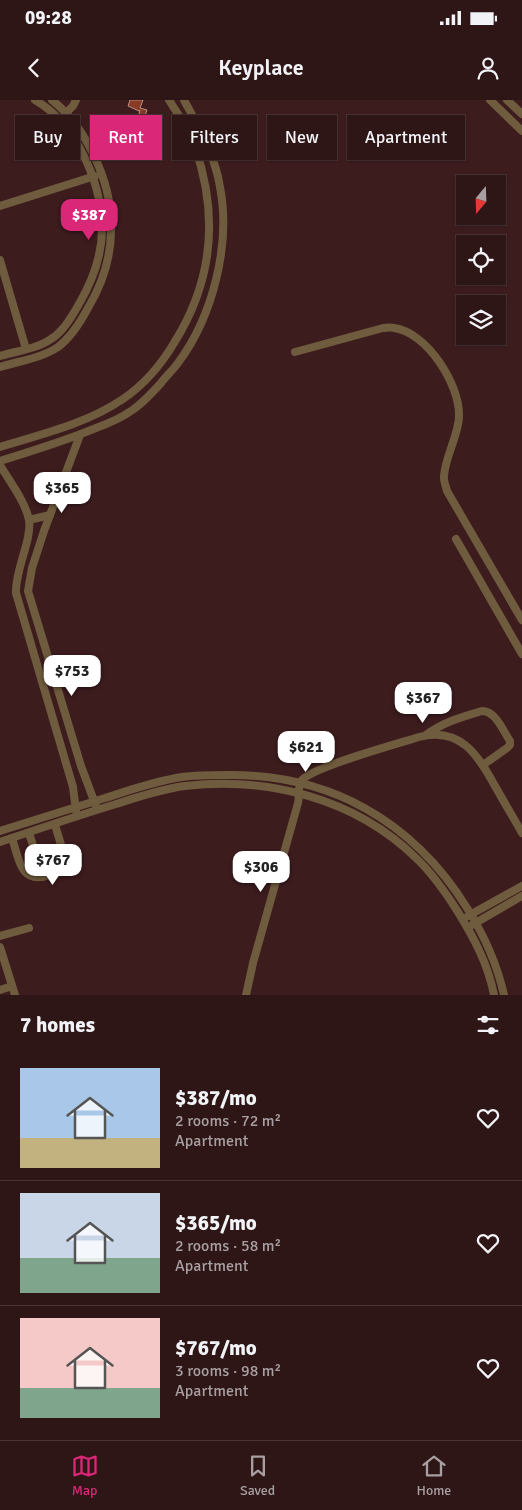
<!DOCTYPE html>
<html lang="en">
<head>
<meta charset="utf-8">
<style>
  :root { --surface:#2e1516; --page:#361e1f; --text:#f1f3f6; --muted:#a79fa1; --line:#493435; --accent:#db2777 }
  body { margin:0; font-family:Signika,sans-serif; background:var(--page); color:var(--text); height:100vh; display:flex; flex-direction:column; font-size:19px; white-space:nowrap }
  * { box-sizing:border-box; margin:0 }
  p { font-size:16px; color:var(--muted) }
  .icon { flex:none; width:28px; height:28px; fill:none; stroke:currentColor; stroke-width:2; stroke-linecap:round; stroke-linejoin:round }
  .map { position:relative; height:895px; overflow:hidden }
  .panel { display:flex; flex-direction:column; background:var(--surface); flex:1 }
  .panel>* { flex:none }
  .top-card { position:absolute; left:15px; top:15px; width:492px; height:45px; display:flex; gap:10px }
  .needle { width:32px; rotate:199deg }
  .fabs { position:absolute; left:456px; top:75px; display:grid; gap:10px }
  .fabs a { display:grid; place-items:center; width:50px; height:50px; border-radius:0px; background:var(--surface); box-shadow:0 1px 4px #0004,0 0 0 1px var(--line); font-size:25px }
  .price { position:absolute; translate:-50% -42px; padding:0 11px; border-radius:10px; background:#fff; color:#222; font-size:16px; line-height:32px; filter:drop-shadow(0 1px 2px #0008) }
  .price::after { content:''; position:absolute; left:50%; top:30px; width:15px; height:11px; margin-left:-8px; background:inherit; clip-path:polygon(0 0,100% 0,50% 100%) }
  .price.selected { background:var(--accent); color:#fff }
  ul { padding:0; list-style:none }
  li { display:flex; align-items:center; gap:15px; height:125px; padding:0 20px }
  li+li { border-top:1px solid var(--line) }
  li span { display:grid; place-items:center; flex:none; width:140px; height:100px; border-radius:0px; color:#555 }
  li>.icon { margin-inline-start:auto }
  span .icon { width:60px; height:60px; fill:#fffc; stroke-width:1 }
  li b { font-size:21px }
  h2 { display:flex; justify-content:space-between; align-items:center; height:60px; padding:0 20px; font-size:21px }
  .tag { padding:0 18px; border-radius:0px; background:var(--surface); box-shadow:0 1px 4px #0004,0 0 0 1px var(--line); font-size:18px; line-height:45px }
  .tag.selected { background:var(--accent); color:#fff }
  .status { display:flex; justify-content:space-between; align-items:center; height:35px; padding:0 25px; background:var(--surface); direction:ltr }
  .status svg { height:14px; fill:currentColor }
  header { display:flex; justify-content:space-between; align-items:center; height:65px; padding:0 20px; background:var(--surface); font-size:22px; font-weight:600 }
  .tabs { display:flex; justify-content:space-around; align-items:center; height:70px; border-top:1px solid var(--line); background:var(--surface); font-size:14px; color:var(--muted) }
  .tabs a { display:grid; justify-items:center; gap:2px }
  .tabs .selected { color:var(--accent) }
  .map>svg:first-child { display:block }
</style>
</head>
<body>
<div class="status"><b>09:28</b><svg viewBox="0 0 49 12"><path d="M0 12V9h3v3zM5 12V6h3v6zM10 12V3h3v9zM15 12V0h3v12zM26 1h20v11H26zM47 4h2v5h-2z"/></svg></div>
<header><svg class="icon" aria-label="back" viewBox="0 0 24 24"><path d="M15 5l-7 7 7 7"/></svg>Keyplace<svg class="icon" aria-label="person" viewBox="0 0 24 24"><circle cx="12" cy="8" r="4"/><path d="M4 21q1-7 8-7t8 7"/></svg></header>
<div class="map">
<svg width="522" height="895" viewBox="0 0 522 895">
  <rect width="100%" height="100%" fill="#3d1c1e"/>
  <g fill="#883a25" stroke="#b68e83">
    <polygon points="130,0 143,0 140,8 147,10 145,16 139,14 140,10 139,11 128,6"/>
    <polygon points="131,26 134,35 134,43 129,42 121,44 118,35 127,33 125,27"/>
  </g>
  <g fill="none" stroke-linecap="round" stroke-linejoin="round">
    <g stroke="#6f5b3d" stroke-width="8">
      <polyline points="490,0 522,31"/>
      <polyline points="507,0 522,14"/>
      <polyline points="66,13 73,6 76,0"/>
      <polyline points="0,106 95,76"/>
      <polyline points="0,160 26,249"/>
      <path d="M295,252L383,228C386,228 391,227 394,228C427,232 460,285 459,316C459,334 445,357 444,376C443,380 446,386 447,391L522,520"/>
      <path d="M0,256C16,251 37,249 51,239C63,232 72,216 79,204C93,180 103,151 102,124C100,79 75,23 35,0"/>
      <path d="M0,267C19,261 42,258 58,247C70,238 81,221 88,208C103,183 112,153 111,124C111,81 86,27 52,0"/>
      <polyline points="80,335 44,431 32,468 28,491 81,666 96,706"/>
      <path d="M0,347C42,334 86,324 123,299C145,284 161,265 174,243C213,181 219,116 195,47C190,30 178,15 169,0"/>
      <path d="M0,361C29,352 58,343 86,332C101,326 117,321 131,311C142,304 152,293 161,283C166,276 173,270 178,263C213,216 231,144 220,87C215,55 199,28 184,0"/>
      <path d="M0,365C10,382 25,401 29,420C32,440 15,470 16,493L73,687L76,711"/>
      <polyline points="29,420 50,415"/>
      <polyline points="456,439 522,554"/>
      <path d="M426,635C443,622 462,617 482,611C496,611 503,631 510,641V645L507,648L483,665"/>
      <path d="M0,731C35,720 70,709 105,698C130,690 155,681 182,677C197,675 212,675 227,675C330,674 413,721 467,808C484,835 497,864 504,895"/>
      <polyline points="29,733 43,777"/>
      <path d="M12,738C19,759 20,785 49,775C55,773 62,772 66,767V761L55,725"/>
      <path d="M0,742C38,729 77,716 116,704C138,697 161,689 185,686C268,676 356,699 416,758C433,774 446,793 458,812C474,838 488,864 494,895"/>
      <polyline points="468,816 522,786"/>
      <polyline points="472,825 522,796"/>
      <polyline points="0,836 29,828"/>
      <polyline points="0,847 15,895"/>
      <polyline points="0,890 12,886"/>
      <path d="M246,895L253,863L298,703C300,695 297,686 302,680C315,666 397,644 419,637C460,626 478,655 495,686C504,702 513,717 522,733"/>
    </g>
  </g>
</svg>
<div class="fabs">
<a><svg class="needle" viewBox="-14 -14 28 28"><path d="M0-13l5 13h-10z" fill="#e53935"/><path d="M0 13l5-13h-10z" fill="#a79fa1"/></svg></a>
<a><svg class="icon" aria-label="locate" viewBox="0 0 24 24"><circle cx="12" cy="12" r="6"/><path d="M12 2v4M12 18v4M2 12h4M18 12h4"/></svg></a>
<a><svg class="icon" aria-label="layers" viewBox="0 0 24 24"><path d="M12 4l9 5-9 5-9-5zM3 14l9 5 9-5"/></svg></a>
</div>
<b class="price selected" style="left:89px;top:141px">$387</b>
<b class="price" style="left:62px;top:414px">$365</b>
<b class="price" style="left:72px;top:597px">$753</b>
<b class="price" style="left:423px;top:624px">$367</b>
<b class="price" style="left:306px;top:673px">$621</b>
<b class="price" style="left:53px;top:786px">$767</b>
<b class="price" style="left:261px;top:793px">$306</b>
<div class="top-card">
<a class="tag">Buy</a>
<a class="tag selected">Rent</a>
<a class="tag">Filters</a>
<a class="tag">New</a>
<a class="tag">Apartment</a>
</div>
</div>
<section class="panel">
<h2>7 homes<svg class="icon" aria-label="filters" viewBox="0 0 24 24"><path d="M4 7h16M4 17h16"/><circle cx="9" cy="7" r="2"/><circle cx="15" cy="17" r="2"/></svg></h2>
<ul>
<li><span style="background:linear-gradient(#a9c7e8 70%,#c2b280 0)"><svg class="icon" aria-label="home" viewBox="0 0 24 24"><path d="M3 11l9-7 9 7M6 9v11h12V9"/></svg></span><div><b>$387/mo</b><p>2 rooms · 72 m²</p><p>Apartment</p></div><svg class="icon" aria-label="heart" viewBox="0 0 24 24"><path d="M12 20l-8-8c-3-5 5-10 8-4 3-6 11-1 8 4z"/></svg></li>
<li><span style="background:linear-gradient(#c9d6e8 65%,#7fa58c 0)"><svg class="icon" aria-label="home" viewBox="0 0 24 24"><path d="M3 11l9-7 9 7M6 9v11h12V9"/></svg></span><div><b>$365/mo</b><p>2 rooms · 58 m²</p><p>Apartment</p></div><svg class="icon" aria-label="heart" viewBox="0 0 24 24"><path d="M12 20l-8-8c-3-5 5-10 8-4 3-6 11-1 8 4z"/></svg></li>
<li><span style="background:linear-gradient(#f6c9c9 70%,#7fa58c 0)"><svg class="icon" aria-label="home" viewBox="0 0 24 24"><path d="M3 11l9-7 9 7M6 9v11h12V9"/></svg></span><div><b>$767/mo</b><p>3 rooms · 98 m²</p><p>Apartment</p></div><svg class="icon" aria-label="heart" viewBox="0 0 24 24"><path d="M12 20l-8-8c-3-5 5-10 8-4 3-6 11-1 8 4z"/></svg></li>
</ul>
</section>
<nav class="tabs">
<a class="selected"><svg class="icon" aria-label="map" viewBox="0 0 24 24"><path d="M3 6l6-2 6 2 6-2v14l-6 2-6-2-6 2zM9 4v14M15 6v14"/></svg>Map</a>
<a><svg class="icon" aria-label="saved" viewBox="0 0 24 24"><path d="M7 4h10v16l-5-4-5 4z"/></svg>Saved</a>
<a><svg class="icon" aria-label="home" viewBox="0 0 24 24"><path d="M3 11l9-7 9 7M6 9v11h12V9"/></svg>Home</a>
</nav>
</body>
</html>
